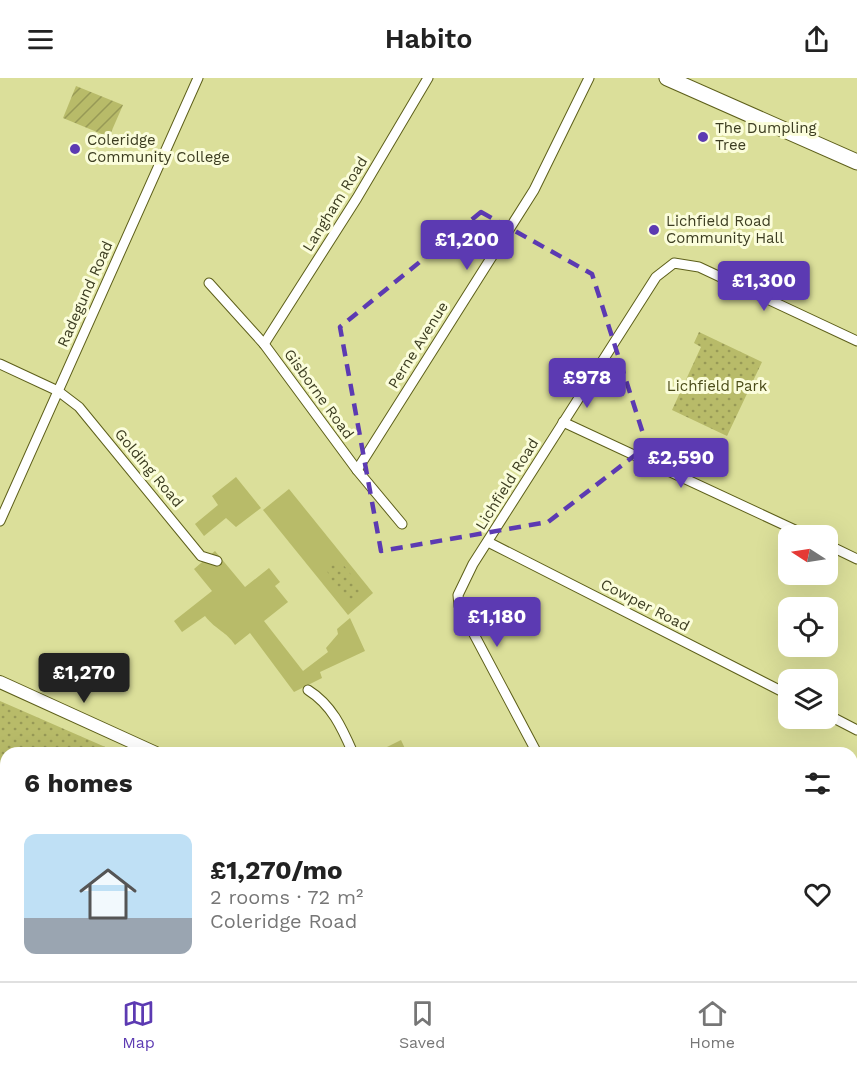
<!DOCTYPE html>
<html lang="en">
<head>
<meta charset="utf-8">
<style>
  :root { --surface:#fff; --page:#f6f6f6; --text:#222; --muted:#767676; --line:#e0e0e0; --accent:#5c3ab2 }
  body { margin:0; font-family:"Work Sans",sans-serif; background:var(--page); color:var(--text); height:100vh; display:flex; flex-direction:column; font-size:22px; white-space:nowrap }
  * { box-sizing:border-box; margin:0 }
  p { font-size:20px; color:var(--muted) }
  .icon { flex:none; width:33px; height:33px; fill:none; stroke:currentColor; stroke-width:2; stroke-linecap:round; stroke-linejoin:round }
  .map { position:relative; flex:1; overflow:hidden }
  .panel { position:absolute; left:0px; top:669px; width:858px; height:234px; display:flex; flex-direction:column; background:var(--surface); border-radius:18px 18px 0 0; box-shadow:0 6px 24px #0002 }
  .panel>* { flex:none }
  .needle { width:39px; rotate:282deg }
  .tools { position:absolute; left:778px; top:447px; display:grid; gap:12px }
  .tools a { display:grid; place-items:center; width:60px; height:60px; border-radius:12px; background:var(--surface); box-shadow:0 6px 24px #0002; font-size:30px }
  .price { position:absolute; translate:-50% -51px; padding:0 14px; border-radius:6px; background:var(--accent); color:#fff; font-size:20px; line-height:39px; filter:drop-shadow(0 2px 3px #0008) }
  .price::after { content:''; position:absolute; left:50%; top:36px; width:18px; height:14px; margin-left:-9px; background:inherit; clip-path:polygon(0 0,100% 0,50% 100%) }
  .price.current { background:#222; color:#fff }
  ul { padding:0; list-style:none }
  li { display:flex; align-items:center; gap:18px; height:150px; padding:0 24px }
  li span { display:grid; place-items:center; flex:none; width:168px; height:120px; border-radius:12px; color:#555 }
  li>.icon { margin-inline-start:auto }
  span .icon { width:72px; height:72px; fill:#fffc; stroke-width:1 }
  li b { font-size:26px }
  h2 { display:flex; justify-content:space-between; align-items:center; height:72px; padding:0 24px; font-size:26px }
  header { display:flex; justify-content:space-between; align-items:center; height:78px; padding:0 24px; background:var(--surface); font-size:27px; font-weight:600 }
  .tab-bar { display:flex; justify-content:space-around; align-items:center; height:84px; border-top:2px solid var(--line); background:var(--surface); font-size:16px; color:var(--muted) }
  .tab-bar a { display:grid; justify-items:center; gap:3px }
  .tab-bar .current { color:var(--accent) }
  .map>svg:first-child { display:block }
</style>
</head>
<body>
<header><svg class="icon" aria-label="menu" viewBox="0 0 24 24"><path d="M4 6h16M4 12h16M4 18h16"/></svg>Habito<svg class="icon" aria-label="share" viewBox="0 0 24 24"><path d="M12 15V3M7 8l5-5 5 5M5 13v7h14v-7"/></svg></header>
<div class="map">
<svg width="857" height="903" viewBox="0 0 857 903">
  <defs>
    <pattern id="park-dots" width="8" height="8" patternUnits="userSpaceOnUse" patternTransform="scale(1.5)"><rect width="8" height="8" fill="#b8bb69"/><path d="M2 2h.1M6 6h.1" fill="none" stroke="#979956" stroke-width="1.8" stroke-linecap="round"/></pattern>
    <pattern id="garden-furrows" width="10" height="10" patternUnits="userSpaceOnUse" patternTransform="scale(1.5)"><rect width="10" height="10" fill="#b8bb69"/><path d="M-1 1l2-2M0 10L10 0M9 11l2-2" fill="none" stroke="#979956"/></pattern>
  </defs>
  <rect width="100%" height="100%" fill="#dbdf9a"/>
  <g fill="#b8bb69">
    <polygon points="236,399 261,430 236,449 226,440 204,458 195,446 218,427 212,418"/>
    <polygon points="289,411 373,515 348,537 263,432"/>
    <path d="M215,473L245,509L269,490L280,504L275,508L288,524L264,543L303,593L328,574L326,570L338,556L337,551L350,540L365,573L320,594L322,600L294,614L250,555L235,567C226,553 217,553 205,538L182,554L174,543L212,513L194,491Z"/>
    <polygon points="401,662 407,675 375,675"/>
  </g>
  <g fill="url(#park-dots)">
    <polygon points="699,254 762,284 727,358 672,332 701,269 694,265"/>
    <polygon points="333,485 342,485 356,503 361,517 354,524 347,524 334,507 327,493"/>
    <polygon points="0,623 119,675 6,675 6,897 99,897 96,903 0,903"/>
  </g>
  <polygon fill="url(#garden-furrows)" points="76,8 123,27 109,59 63,40"/>
  <g fill="none" stroke-linecap="round" stroke-linejoin="round">
    <defs>
      <g id="minor">
        <polyline points="209,205 264,266 357,392 402,446"/>
        <polyline points="264,266 357,120 428,0"/>
        <polyline points="0,286 58,313 79,329 201,478 217,483"/>
        <polyline points="563,344 808,458"/>
        <polyline points="357,392 534,112 589,0"/>
        <polyline points="0,443 198,0"/>
        <polyline points="488,464 789,617"/>
        <polyline points="828,467 857,481"/>
        <path d="M308,612C332,627 342,650 353,675"/>
        <polyline points="828,637 857,652"/>
        <polyline points="537,675 459,528 458,517 473,486 656,199 674,185 699,189 857,263"/>
        <polyline points="852,798 857,800"/>
        <polyline points="240,897 253,903"/>
      </g>
      <g id="tertiary">
        <polyline points="0,604 156,675"/>
        <polyline points="852,707 857,697"/>
        <polyline points="634,897 646,903"/>
        <polyline points="758,903 761,897"/>
      </g>
      <polyline id="primary" points="667,0 857,84"/>
    </defs>
    <use href="#minor" stroke="#5d5f1a" stroke-width="11"/>
    <use href="#tertiary" stroke="#5d5f1a" stroke-width="14"/>
    <use href="#primary" stroke="#5d5f1a" stroke-width="17"/>
    <use href="#minor" stroke="#fff" stroke-width="9"/>
    <use href="#tertiary" stroke="#fff" stroke-width="12"/>
    <use href="#primary" stroke="#fff" stroke-width="15"/>
  </g>
  <path fill="none" stroke="#5c3ab2" stroke-width="4.5" stroke-dasharray="12 8" stroke-linejoin="round" d="M481,134L592,196L647,368L548,444L381,473L340,249Z"/>
  <g fill="#5c3ab2" stroke="#fbfddb" stroke-width="2">
    <circle cx="703" cy="59" r="6"/>
    <circle cx="75" cy="71" r="6"/>
    <circle cx="654" cy="152" r="6"/>
  </g>
  <g text-anchor="middle" stroke-width="6" stroke-linejoin="round" paint-order="stroke">
    <g font-size="15" fill="#3c3d21" stroke="#fbfddb" text-anchor="start">
      <text x="715" y="55">The Dumpling<tspan x="715" dy="17">Tree</tspan></text>
      <text x="87" y="67">Coleridge<tspan x="87" dy="17">Community College</tspan></text>
      <text x="666" y="148">Lichfield Road<tspan x="666" dy="17">Community Hall</tspan></text>
    </g>
    <g font-size="15" fill="#3c3d21" stroke="#fbfddb">
      <text transform="translate(335 126) rotate(-58)" y="5">Langham Road</text>
      <text transform="translate(85 216) rotate(-66)" y="5">Radegund Road</text>
      <text transform="translate(418 267) rotate(-58)" y="5">Perne Avenue</text>
      <text transform="translate(319 316) rotate(54)" y="5">Gisborne Road</text>
      <text transform="translate(149 390) rotate(50)" y="5">Golding Road</text>
      <text transform="translate(507 406) rotate(-58)" y="5">Lichfield Road</text>
      <text transform="translate(645 527) rotate(27)" y="5">Cowper Road</text>
    </g>
    <g font-size="15" fill="#4b4c19" stroke="#fbfddb">
      <text x="717" y="313">Lichfield Park</text>
    </g>
  </g>
</svg>
<div class="tools">
<a><svg class="needle" viewBox="-14 -14 28 28"><path d="M0-13l5 13h-10z" fill="#e53935"/><path d="M0 13l5-13h-10z" fill="#767676"/></svg></a>
<a><svg class="icon" aria-label="locate" viewBox="0 0 24 24"><circle cx="12" cy="12" r="6"/><path d="M12 2v4M12 18v4M2 12h4M18 12h4"/></svg></a>
<a><svg class="icon" aria-label="layers" viewBox="0 0 24 24"><path d="M12 4l9 5-9 5-9-5zM3 14l9 5 9-5"/></svg></a>
</div>
<b class="price" style="left:467px;top:193px">£1,200</b>
<b class="price" style="left:764px;top:234px">£1,300</b>
<b class="price" style="left:587px;top:331px">£978</b>
<b class="price" style="left:681px;top:411px">£2,590</b>
<b class="price" style="left:497px;top:570px">£1,180</b>
<b class="price current" style="left:84px;top:626px">£1,270</b>
<section class="panel">
<h2>6 homes<svg class="icon" aria-label="filters" viewBox="0 0 24 24"><path d="M4 7h16M4 17h16"/><circle cx="9" cy="7" r="2"/><circle cx="15" cy="17" r="2"/></svg></h2>
<ul>
<li><span style="background:linear-gradient(#bfe0f5 70%,#9aa5b1 0)"><svg class="icon" aria-label="home" viewBox="0 0 24 24"><path d="M3 11l9-7 9 7M6 9v11h12V9"/></svg></span><div><b>£1,270/mo</b><p>2 rooms · 72 m²</p><p>Coleridge Road</p></div><svg class="icon" aria-label="heart" viewBox="0 0 24 24"><path d="M12 20l-8-8c-3-5 5-10 8-4 3-6 11-1 8 4z"/></svg></li>
</ul>
</section>
</div>
<nav class="tab-bar">
<a class="current"><svg class="icon" aria-label="map" viewBox="0 0 24 24"><path d="M3 6l6-2 6 2 6-2v14l-6 2-6-2-6 2zM9 4v14M15 6v14"/></svg>Map</a>
<a><svg class="icon" aria-label="saved" viewBox="0 0 24 24"><path d="M7 4h10v16l-5-4-5 4z"/></svg>Saved</a>
<a><svg class="icon" aria-label="home" viewBox="0 0 24 24"><path d="M3 11l9-7 9 7M6 9v11h12V9"/></svg>Home</a>
</nav>
</body>
</html>
